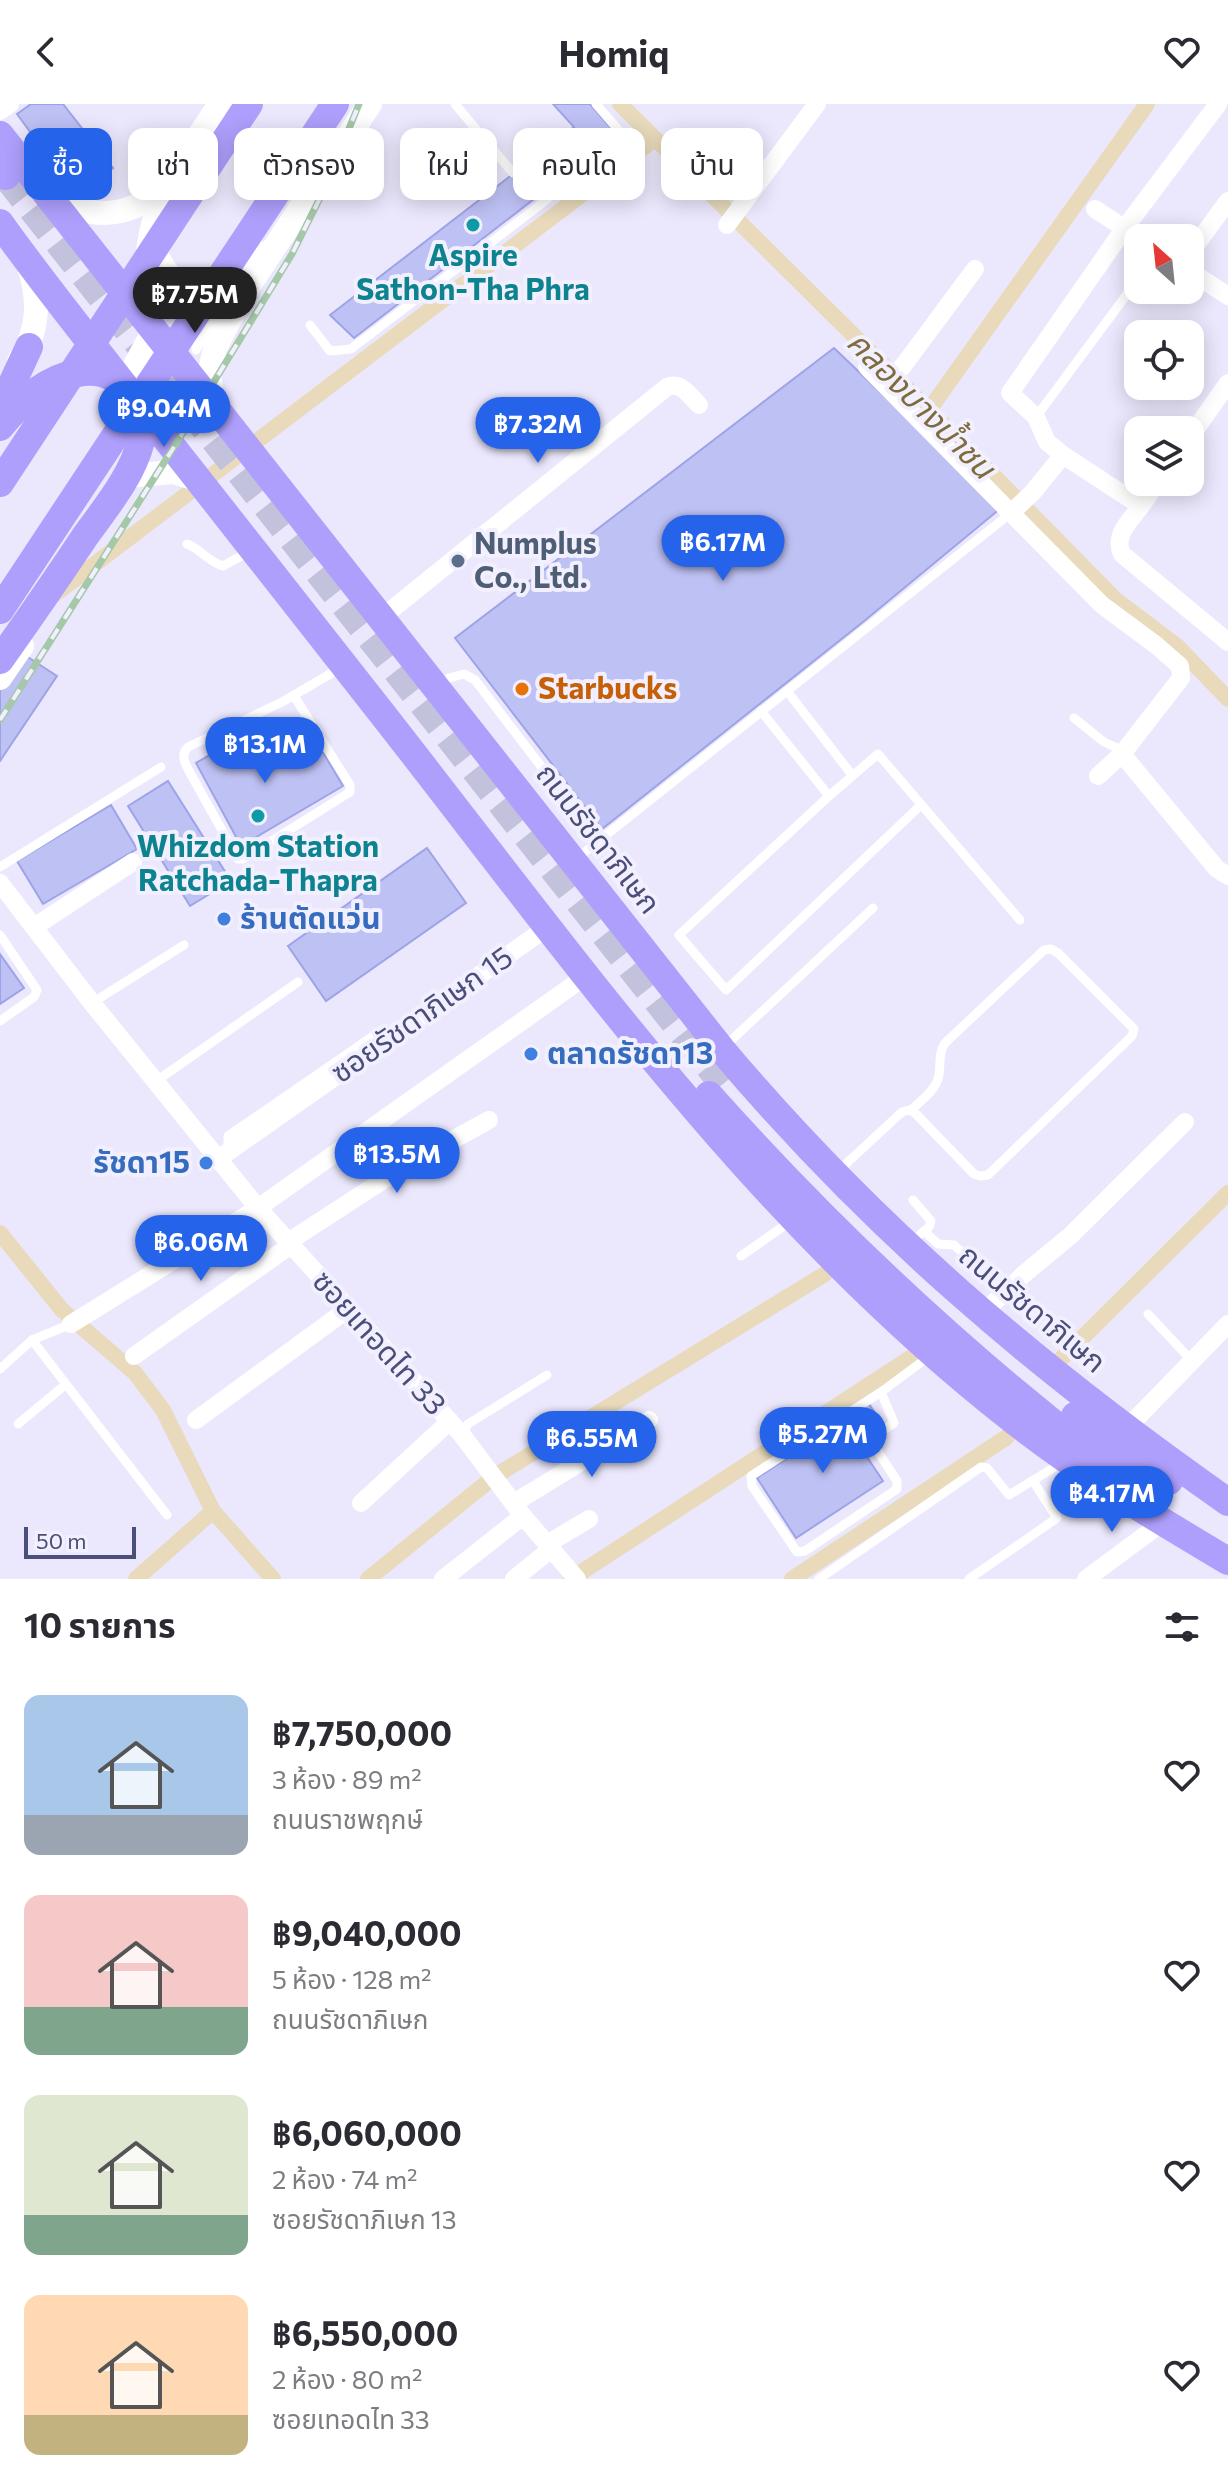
<!DOCTYPE html>
<html lang="th">
<head>
<meta charset="utf-8">
<style>
  :root { --surface:#fff; --page:#f7f7f7; --text:#2b2b33; --muted:#7c7c81; --accent:#2563eb }
  body { margin:0; font-family:Commissioner,"Noto Sans Thai",sans-serif; background:var(--page); color:var(--text); height:100vh; display:flex; flex-direction:column; font-size:30px; white-space:nowrap }
  * { box-sizing:border-box; margin:0 }
  p { font-size:26px; color:var(--muted) }
  .icon { flex:none; width:44px; height:44px; fill:none; stroke:currentColor; stroke-width:2; stroke-linecap:round; stroke-linejoin:round }
  .map { position:relative; height:1475px; overflow:hidden }
  .sheet { display:flex; flex-direction:column; background:var(--surface); flex:1 }
  .sheet>* { flex:none }
  .hud { position:absolute; left:24px; top:24px; width:800px; height:72px; display:flex; gap:16px }
  .needle { width:52px; rotate:333deg }
  .controls { position:absolute; left:1124px; top:120px; display:grid; gap:16px }
  .controls a { display:grid; place-items:center; width:80px; height:80px; border-radius:16px; background:var(--surface); box-shadow:0 4px 20px #0003; font-size:40px }
  .scale { position:absolute; left:24px; bottom:20px; width:112px; box-sizing:border-box; padding-left:8px; border:4px solid #4a4f79; border-top:0; font-size:22px; line-height:28px; white-space:nowrap; color:#4a4f79; -webkit-text-stroke:6px #f2efff; paint-order:stroke }
  .price { position:absolute; translate:-50% -68px; padding:0 18px; border-radius:28px; background:var(--accent); color:#fff; font-size:26px; line-height:52px; filter:drop-shadow(0 2px 4px #0008) }
  .price::after { content:''; position:absolute; left:50%; top:48px; width:24px; height:18px; margin-left:-12px; background:inherit; clip-path:polygon(0 0,100% 0,50% 100%) }
  .price.on { background:#222; color:#fff }
  ul { padding:0; list-style:none }
  li { display:flex; align-items:center; gap:24px; height:200px; padding:0 24px }
  li span { display:grid; place-items:center; flex:none; width:224px; height:160px; border-radius:16px; color:#555 }
  li>.icon { margin-inline-start:auto }
  span .icon { width:96px; height:96px; fill:#fffc; stroke-width:1 }
  li b { font-size:34px }
  h2 { display:flex; justify-content:space-between; align-items:center; height:96px; padding:0 24px; font-size:34px }
  .chip { padding:0 28px; border-radius:16px; background:var(--surface); box-shadow:0 4px 20px #0003; font-size:28px; line-height:72px }
  .chip.on { background:var(--accent); color:#fff }
  header { display:flex; justify-content:space-between; align-items:center; height:104px; padding:0 24px; background:var(--surface); font-size:36px; font-weight:700 }
  .map>svg:first-child { display:block }
</style>
</head>
<body>
<header><svg class="icon" aria-label="back" viewBox="0 0 24 24"><path d="M15 5l-7 7 7 7"/></svg>Homiq<svg class="icon" aria-label="heart" viewBox="0 0 24 24"><path d="M12 20l-8-8c-3-5 5-10 8-4 3-6 11-1 8 4z"/></svg></header>
<div class="map">
<svg width="1228" height="1475" viewBox="0 0 1228 1475">
  <rect width="100%" height="100%" fill="#ebe8fd"/>
  <g fill="none" stroke-linecap="round" stroke-linejoin="round">
    <g stroke="#e8dabb" stroke-width="16">
      <polyline points="620,0 929,306 1116,496 1178,543 1228,595"/>
      <polyline points="929,306 1147,0"/>
      <polyline points="54,491 655,35"/>
      <polyline points="0,1129 62,1206 135,1269 163,1306 213,1407 273,1475"/>
      <polyline points="1060,1256 1228,1089"/>
      <polyline points="136,1475 213,1407"/>
      <polyline points="368,1475 495,1372 825,1170"/>
      <polyline points="571,1475 921,1247"/>
      <polyline points="792,1475 1007,1333"/>
    </g>
  </g>
  <g fill="#bec1f4" stroke="#9ea3e7" stroke-width="2">
    <polygon points="31,0 63,0 113,64 99,74 66,77 17,10"/>
    <polygon points="553,0 590,0 617,31 354,234 330,211 574,23"/>
    <polygon points="834,244 1001,404 863,518 602,725 455,534"/>
    <polygon points="20,548 57,572 0,657 0,578"/>
    <polygon points="252,627 273,666 318,640 343,682 241,742 196,659"/>
    <polygon points="168,677 231,777 190,802 128,702"/>
    <polygon points="111,701 137,745 43,800 17,757"/>
    <polygon points="427,744 466,799 326,897 288,842"/>
    <polygon points="0,850 24,884 0,900"/>
    <polygon points="869,1300 881,1318 855,1335 883,1377 796,1434 757,1374"/>
  </g>
  <g fill="none" stroke-linecap="round" stroke-linejoin="round">
    <polyline stroke="#c3c2dc" stroke-width="28" stroke-dasharray="28 14" stroke-linecap="butt" points="6,72 723,980"/>
    <g stroke="#fff" stroke-width="9">
      <polyline points="455,0 513,69"/>
      <polyline points="310,221 330,247 351,245 540,101 619,36 621,29 596,0"/>
      <polyline points="195,225 196,246"/>
      <polyline points="197,244 259,140"/>
      <polyline points="1036,313 1136,178"/>
      <path d="M187,440C201,445 208,458 223,462L248,448"/>
      <polyline points="438,582 449,574 464,570 475,576 599,738"/>
      <polyline points="787,587 852,671"/>
      <path d="M294,592L350,681V688L243,755H238L189,667C185,659 180,651 188,643L284,597L342,563"/>
      <polyline points="761,607 829,692"/>
      <polyline points="1074,614 1104,638 1124,647"/>
      <polyline points="921,701 726,886 679,831 829,692 878,650 1020,816"/>
      <polyline points="576,755 1011,409"/>
      <polyline points="0,763 161,663"/>
      <polyline points="0,831 37,886 34,893 0,917"/>
      <polyline points="92,899 184,841"/>
      <polyline points="724,943 873,804"/>
      <polyline points="155,978 298,878"/>
      <polyline points="228,1046 228,1032 382,926"/>
      <path d="M836,1069L902,1008L909,1006L915,1009L974,1070L980,1072L988,1071L1132,932L1134,925L1058,849L1051,845L1044,846L945,939C938,950 941,958 939,971C937,985 922,996 911,1006"/>
      <polyline points="924,1127 938,1140 954,1141 978,1163"/>
      <polyline points="909,1140 929,1123 931,1117 913,1096"/>
      <polyline points="741,1152 791,1117"/>
      <polyline points="1148,1210 1192,1257"/>
      <polyline points="32,1236 167,1411"/>
      <polyline points="0,1265 32,1236 71,1220"/>
      <polyline points="881,1288 894,1319 875,1332 873,1340 897,1377 897,1385 805,1447 797,1448 752,1382 751,1372 881,1288 931,1251"/>
      <polyline points="18,1320 65,1281"/>
      <polyline points="462,1331 468,1320 547,1271"/>
      <polyline points="819,1475 981,1363 987,1364 1009,1391 1063,1358"/>
      <polyline points="969,1475 1057,1414 1033,1377"/>
    </g>
    <g stroke="#fff" stroke-width="18">
      <path d="M1218,0L1124,125L1010,289L1036,313L1047,338L1063,351L1141,402C1130,417 1113,431 1122,450L1228,538"/>
      <polyline points="0,7 10,0"/>
      <polyline points="1095,105 1139,134"/>
      <polyline points="727,121 817,0"/>
      <polyline points="1190,149 1228,97"/>
      <polyline points="1190,167 1228,192"/>
      <polyline points="867,263 1011,409"/>
      <polyline points="885,281 903,262 975,165"/>
      <polyline points="1190,333 1228,279"/>
      <polyline points="1063,351 1033,388 1011,409 1102,501 1156,541 1180,562 1181,574 1122,650 1217,765 1228,772"/>
      <polyline points="1141,402 1158,378"/>
      <path d="M380,515L667,283C681,277 689,291 699,301"/>
      <polyline points="1098,672 1122,650"/>
      <polyline points="0,779 92,899 258,1104 462,1331 523,1412 577,1475"/>
      <polyline points="34,823 133,758"/>
      <polyline points="218,1055 548,823"/>
      <polyline points="288,1138 405,1062 489,1016"/>
      <polyline points="982,1210 1024,1170 1070,1132 1185,1018"/>
      <polyline points="71,1220 258,1104 586,872"/>
      <polyline points="134,1252 291,1141"/>
      <polyline points="196,1316 348,1205"/>
      <polyline points="1126,1325 1228,1220"/>
      <polyline points="361,1399 450,1317"/>
      <polyline points="514,1399 649,1316"/>
      <polyline points="547,1440 589,1415"/>
      <polyline points="443,1475 523,1412"/>
      <polyline points="514,1475 551,1445"/>
      <polyline points="1086,1475 1163,1418"/>
    </g>
    <g stroke="#fff" stroke-width="24">
      <path d="M46,85C86,119 129,116 167,81"/>
      <path d="M151,138C166,177 184,193 226,189"/>
      <path d="M19,257C39,227 40,196 29,163"/>
      <path d="M124,282L154,226C141,180 145,123 169,79C184,52 203,26 220,0"/>
      <polyline points="214,303 209,271 215,244 229,217 254,174 370,0"/>
      <polyline points="120,387 127,372 174,368 196,375"/>
      <polyline points="0,574 22,542"/>
    </g>
    <g stroke="#af9ffd" stroke-width="28">
      <path d="M0,31L722,946C872,1124 1038,1265 1228,1398"/>
      <polyline points="0,64 6,72"/>
      <path d="M0,119C39,174 81,226 123,280C209,391 298,501 384,612C578,860 762,1120 1013,1316C1080,1369 1154,1413 1228,1457"/>
      <polyline points="0,306 29,243"/>
      <path d="M0,323C21,297 49,271 84,268C103,266 120,274 129,291C137,305 145,320 141,337C132,372 107,402 86,431C58,473 29,515 0,556"/>
      <polyline points="0,379 249,0"/>
      <polyline points="0,506 335,0"/>
      <path d="M709,991C833,1130 967,1255 1115,1368"/>
      <polyline points="1075,1312 1123,1349 1169,1377"/>
    </g>
    <defs>
      <polyline id="rail" points="0,616 179,335 292,150 325,84 359,0"/>
    </defs>
    <use href="#rail" stroke="#a5c8a8" stroke-width="7"/>
    <use href="#rail" stroke="#f2efff" stroke-width="4" stroke-dasharray="12" stroke-linecap="butt"/>
  </g>
  <g fill="#0f9aa8" stroke="#f2efff" stroke-width="3">
    <circle cx="473" cy="121" r="8"/>
    <circle cx="258" cy="712" r="8"/>
  </g>
  <circle fill="#5c6f8a" stroke="#f2efff" stroke-width="3" cx="458" cy="457" r="8"/>
  <circle fill="#e8710a" stroke="#f2efff" stroke-width="3" cx="522" cy="585" r="8"/>
  <g fill="#3f7fe0" stroke="#f2efff" stroke-width="3">
    <circle cx="224" cy="815" r="8"/>
    <circle cx="531" cy="950" r="8"/>
    <circle cx="206" cy="1059" r="8"/>
  </g>
  <g text-anchor="middle" stroke-width="8" stroke-linejoin="round" paint-order="stroke">
    <g font-size="30" font-weight="bold" fill="#0d838f" stroke="#f2efff">
      <text x="473" y="162">Aspire<tspan x="473" dy="34">Sathon-Tha Phra</tspan></text>
      <text x="258" y="753">Whizdom Station<tspan x="258" dy="34">Ratchada-Thapra</tspan></text>
    </g>
    <g font-size="30" font-weight="bold" fill="#4e5e75" stroke="#f2efff" text-anchor="start">
      <text x="474" y="450">Numplus<tspan x="474" dy="34">Co., Ltd.</tspan></text>
    </g>
    <g font-size="30" font-weight="bold" fill="#c56008" stroke="#f2efff" text-anchor="start">
      <text x="538" y="595">Starbucks</text>
    </g>
    <g font-size="30" fill="#4a4f79" stroke="#f2efff">
      <text transform="translate(598 735) rotate(52)" y="10">ถนนรัชดาภิเษก</text>
      <text transform="translate(422 911) rotate(-35)" y="10">ซอยรัชดาภิเษก 15</text>
      <text transform="translate(1032 1205) rotate(40)" y="10">ถนนรัชดาภิเษก</text>
      <text transform="translate(379 1239) rotate(48)" y="10">ซอยเทอดไท 33</text>
    </g>
    <g font-size="30" font-weight="bold" fill="#366cbe" stroke="#f2efff" text-anchor="start">
      <text x="240" y="825">ร้านตัดแว่น</text>
      <text x="547" y="960">ตลาดรัชดา13</text>
      <text x="190" y="1069" text-anchor="end">รัชดา15</text>
    </g>
    <g font-size="32" font-style="italic" fill="#7e6c3d" stroke="#f2efff">
      <text transform="translate(921 301) rotate(45)" y="11">คลองบางน้ำชน</text>
    </g>
  </g>
</svg>
<div class="controls">
<a><svg class="needle" viewBox="-14 -14 28 28"><path d="M0-13l5 13h-10z" fill="#e53935"/><path d="M0 13l5-13h-10z" fill="#7c7c81"/></svg></a>
<a><svg class="icon" aria-label="locate" viewBox="0 0 24 24"><circle cx="12" cy="12" r="6"/><path d="M12 2v4M12 18v4M2 12h4M18 12h4"/></svg></a>
<a><svg class="icon" aria-label="layers" viewBox="0 0 24 24"><path d="M12 4l9 5-9 5-9-5zM3 14l9 5 9-5"/></svg></a>
</div>
<div class="scale">50 m</div>
<b class="price on" style="left:195px;top:231px">฿7.75M</b>
<b class="price" style="left:164px;top:345px">฿9.04M</b>
<b class="price" style="left:538px;top:361px">฿7.32M</b>
<b class="price" style="left:723px;top:479px">฿6.17M</b>
<b class="price" style="left:265px;top:681px">฿13.1M</b>
<b class="price" style="left:397px;top:1091px">฿13.5M</b>
<b class="price" style="left:201px;top:1179px">฿6.06M</b>
<b class="price" style="left:823px;top:1371px">฿5.27M</b>
<b class="price" style="left:592px;top:1375px">฿6.55M</b>
<b class="price" style="left:1112px;top:1430px">฿4.17M</b>
<div class="hud">
<a class="chip on">ซื้อ</a>
<a class="chip">เช่า</a>
<a class="chip">ตัวกรอง</a>
<a class="chip">ใหม่</a>
<a class="chip">คอนโด</a>
<a class="chip">บ้าน</a>
</div>
</div>
<section class="sheet">
<h2>10 รายการ<svg class="icon" aria-label="filters" viewBox="0 0 24 24"><path d="M4 7h16M4 17h16"/><circle cx="9" cy="7" r="2"/><circle cx="15" cy="17" r="2"/></svg></h2>
<ul>
<li><span style="background:linear-gradient(#a9c7e8 75%,#9aa5b1 0)"><svg class="icon" aria-label="home" viewBox="0 0 24 24"><path d="M3 11l9-7 9 7M6 9v11h12V9"/></svg></span><div><b>฿7,750,000</b><p>3 ห้อง · 89 m²</p><p>ถนนราชพฤกษ์</p></div><svg class="icon" aria-label="heart" viewBox="0 0 24 24"><path d="M12 20l-8-8c-3-5 5-10 8-4 3-6 11-1 8 4z"/></svg></li>
<li><span style="background:linear-gradient(#f6c9c9 70%,#7fa58c 0)"><svg class="icon" aria-label="home" viewBox="0 0 24 24"><path d="M3 11l9-7 9 7M6 9v11h12V9"/></svg></span><div><b>฿9,040,000</b><p>5 ห้อง · 128 m²</p><p>ถนนรัชดาภิเษก</p></div><svg class="icon" aria-label="heart" viewBox="0 0 24 24"><path d="M12 20l-8-8c-3-5 5-10 8-4 3-6 11-1 8 4z"/></svg></li>
<li><span style="background:linear-gradient(#dfe7d0 75%,#7fa58c 0)"><svg class="icon" aria-label="home" viewBox="0 0 24 24"><path d="M3 11l9-7 9 7M6 9v11h12V9"/></svg></span><div><b>฿6,060,000</b><p>2 ห้อง · 74 m²</p><p>ซอยรัชดาภิเษก 13</p></div><svg class="icon" aria-label="heart" viewBox="0 0 24 24"><path d="M12 20l-8-8c-3-5 5-10 8-4 3-6 11-1 8 4z"/></svg></li>
<li><span style="background:linear-gradient(#ffd9b3 75%,#c2b280 0)"><svg class="icon" aria-label="home" viewBox="0 0 24 24"><path d="M3 11l9-7 9 7M6 9v11h12V9"/></svg></span><div><b>฿6,550,000</b><p>2 ห้อง · 80 m²</p><p>ซอยเทอดไท 33</p></div><svg class="icon" aria-label="heart" viewBox="0 0 24 24"><path d="M12 20l-8-8c-3-5 5-10 8-4 3-6 11-1 8 4z"/></svg></li>
</ul>
</section>
</body>
</html>
